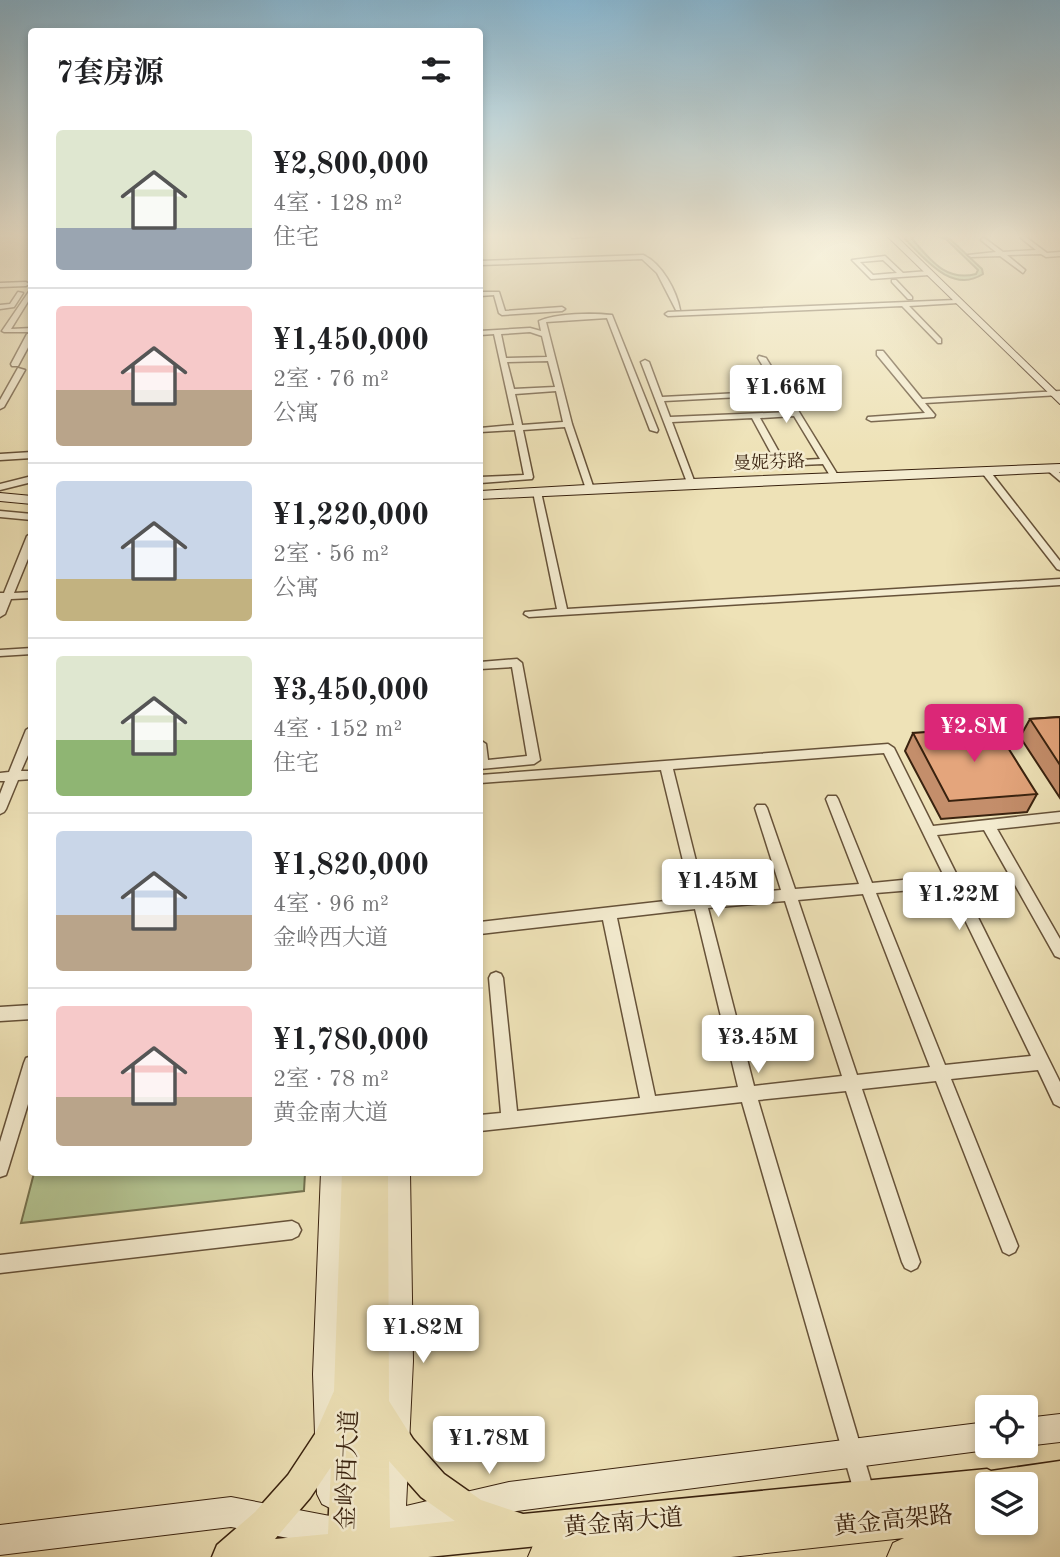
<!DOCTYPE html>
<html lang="zh">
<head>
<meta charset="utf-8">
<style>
  :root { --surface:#fff; --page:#f2f2f2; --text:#202124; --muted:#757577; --line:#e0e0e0; --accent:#db2777 }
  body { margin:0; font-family:"Old Standard TT","Noto Serif SC",serif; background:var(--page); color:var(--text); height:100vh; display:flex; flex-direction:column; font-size:26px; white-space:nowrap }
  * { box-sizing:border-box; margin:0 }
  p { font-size:23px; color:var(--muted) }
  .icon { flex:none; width:38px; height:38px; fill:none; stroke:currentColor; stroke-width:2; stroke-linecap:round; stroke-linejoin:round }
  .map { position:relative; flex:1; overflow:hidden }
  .sheet { position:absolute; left:28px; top:28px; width:455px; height:1148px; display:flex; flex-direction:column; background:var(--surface); border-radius:7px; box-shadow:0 4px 10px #0003 }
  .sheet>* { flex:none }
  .controls { position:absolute; left:975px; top:1395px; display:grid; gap:14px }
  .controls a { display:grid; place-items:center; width:63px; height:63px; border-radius:7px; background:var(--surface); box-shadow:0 4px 10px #0003; font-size:35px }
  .price { position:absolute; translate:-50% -60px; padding:0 16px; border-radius:7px; background:#fff; color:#222; font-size:23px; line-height:46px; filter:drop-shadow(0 2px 4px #0008) }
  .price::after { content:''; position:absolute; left:50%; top:42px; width:21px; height:16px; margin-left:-10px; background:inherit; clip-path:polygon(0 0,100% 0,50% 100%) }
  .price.selected { background:var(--accent); color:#fff }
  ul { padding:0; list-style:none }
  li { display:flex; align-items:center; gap:21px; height:175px; padding:0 28px }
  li+li { border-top:2px solid var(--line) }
  li span { display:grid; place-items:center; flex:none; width:196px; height:140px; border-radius:7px; color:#555 }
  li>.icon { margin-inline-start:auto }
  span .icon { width:84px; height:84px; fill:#fffc; stroke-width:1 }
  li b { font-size:30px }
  h2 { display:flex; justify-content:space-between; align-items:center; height:84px; padding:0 28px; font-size:30px }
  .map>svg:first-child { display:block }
</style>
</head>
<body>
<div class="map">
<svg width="1060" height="1557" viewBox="0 0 1060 1557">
  <rect width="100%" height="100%" fill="#eee2b7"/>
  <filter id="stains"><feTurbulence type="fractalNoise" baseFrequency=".00286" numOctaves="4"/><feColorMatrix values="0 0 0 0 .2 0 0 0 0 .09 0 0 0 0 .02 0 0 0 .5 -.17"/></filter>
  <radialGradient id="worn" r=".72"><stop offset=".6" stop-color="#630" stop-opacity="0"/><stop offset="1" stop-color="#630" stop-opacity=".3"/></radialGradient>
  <g fill="#b4c492" stroke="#767350" stroke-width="2">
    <path d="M907,235H917L912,239C930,259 945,282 976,274L978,270L946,239L934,235L950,239L982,269L983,274C952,294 925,259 905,239Z"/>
    <polygon points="34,1173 34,1172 305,1173 304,1191 21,1223"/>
  </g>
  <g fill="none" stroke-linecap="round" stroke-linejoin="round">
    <defs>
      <g id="street">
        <polygon points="570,235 610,235 572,238"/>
        <polygon points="1023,235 1047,253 1060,252 1060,256 1046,257 1041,254 1007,255 1025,270 1023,273 1000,256 971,257 968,255 996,252 981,240 983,237 1003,252 1036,250 1021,238"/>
        <path d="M643,255C662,263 677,292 680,310H676L657,273L642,259L480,265V261Z"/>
        <path d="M885,256L903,273L929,271L932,273L929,275L871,279L852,260ZM883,260L897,273L873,275L860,262Z"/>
        <polygon points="892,280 896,280 912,297 912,299 908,299 892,282"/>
        <polygon points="0,283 26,282 29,284 26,286 0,287"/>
        <polygon points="32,287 32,295 11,329 32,328 32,332 4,332 2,331"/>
        <polygon points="18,292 23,293 14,307 0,309 0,305 10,304"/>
        <polygon points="480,292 499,292 505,311 562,307 565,309 562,311 502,315 499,313 494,295 480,296"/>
        <polygon points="956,300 959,302 958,303 909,306 941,339 941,343 938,343 902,306 668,316 665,314 668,312"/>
        <path d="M612,315L658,430L657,432L650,430L607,318L546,322L572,424L594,489L590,492L586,489L565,427L523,430L533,477L532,479L480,483V477L524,475L515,430L480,432V428L514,425L494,334L480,335V331L530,328L541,331L539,321C556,313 593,313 612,315ZM530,332L542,336L547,357L506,358L501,334ZM548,361L555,387L514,389L507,362ZM556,391L563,422L522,425L515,394Z"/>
        <polygon points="27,334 32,334 32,340 18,366 12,366 11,364"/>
        <polygon points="877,351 883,351 922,399 1060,391 1060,395 925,403 935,415 934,417 871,421 867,419 868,417 925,413 877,355"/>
        <path d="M759,356L766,358L839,477L832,479L823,464L778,466L752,418L672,422L695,483L688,485L641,362L645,360L649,362L662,397L778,391L758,358ZM781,395L791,412L670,417L664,401ZM794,416L820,459L784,461L760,418Z"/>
        <polygon points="18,368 25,370 4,407 0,409 0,400"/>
        <polygon points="32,452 32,458 0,460 0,454"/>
        <polygon points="1047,466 1053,466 1060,473 1060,481 1047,470"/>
        <polygon points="986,469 989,470 1060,561 1060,570 1057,569 983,474 982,472"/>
        <polygon points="32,476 32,482 0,490 0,484"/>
        <polygon points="537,489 541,492 567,609 1060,579 1060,585 529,617 524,614 525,612 557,609 533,492"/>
        <polygon points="0,511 32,514 32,520 0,517"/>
        <polygon points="32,533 32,549 14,593 32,592 32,598 11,599 5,614 0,617 0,593 4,593 27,536"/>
        <polygon points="32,648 32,654 0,656 0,650"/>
        <polygon points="517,659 522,663 540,760 534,764 480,769 480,740 486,744 488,760 527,756 512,667 480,669 480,662"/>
        <polygon points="32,726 32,746 21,771 32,771 32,779 18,780 6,809 4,812 0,814 0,794 5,781 0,781 0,773 9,772 26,730"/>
        <path d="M888,744L894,748L933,826L1060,812V822L997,829L1060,939V958L1055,956L984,830L937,835L1060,1082V1107L1054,1104L1038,1070L951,1079L1018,1246L1015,1252L1009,1255L1003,1252L936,1081L862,1089L920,1262L917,1268L911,1271L905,1268L902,1262L846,1091L758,1100L875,1495L872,1502L865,1505L858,1502L855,1495L742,1102L480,1131V1115L501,1113L489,978L491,974L496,972L501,974L503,978L517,1111L640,1098L603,920L480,934V922L692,898L661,770L480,783V775ZM884,753L944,876L872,883L838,799L836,796H828L826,799L859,884L795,889L767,808L765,805H757L755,808L781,890L705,897L673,769ZM949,887L1031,1056L945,1065L876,893ZM863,894L930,1067L857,1075L798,900ZM785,901L842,1076L754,1086L708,908ZM695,909L738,1087L655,1096L617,918Z"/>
        <polygon points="32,1005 32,1019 0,1021 0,1007"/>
        <polygon points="32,1056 32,1091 8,1169 6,1175 0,1177 0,1142 24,1063 26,1058"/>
        <polygon points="292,1221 298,1224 301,1230 298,1236 292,1239 0,1273 0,1255"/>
      </g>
      <g id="secondary">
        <polygon points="886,235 895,235 1060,395 1060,404"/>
        <polygon points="1060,464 1060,472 480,499 480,491 691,479"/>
        <polygon points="0,493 32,496 32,504 0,501"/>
        <polygon points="321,1172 345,1172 341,1374 347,1494 342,1504 332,1509 322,1504 317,1494 313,1374"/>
        <polygon points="386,1172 410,1172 413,1361 406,1506 509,1482 987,1422 987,1446 997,1446 987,1450 509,1512 404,1536 403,1557 373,1557 374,1541 330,1546 231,1527 0,1555 0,1525 231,1497 330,1516 376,1511 385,1361"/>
        <polygon points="1060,1414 1060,1442 1026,1446 1024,1446 1026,1418"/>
      </g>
      <path id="primary" d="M342,1172H388L389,1401L413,1439L444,1474L481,1500L523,1514L987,1469L991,1471L1060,1461V1493L1026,1497V1484H987V1501L428,1557H212L217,1545L255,1512L288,1475L315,1434L334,1391ZM389,1461L421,1497L455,1521L390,1528ZM331,1467L328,1534L275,1539L310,1498Z"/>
      <polygon id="highway" points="1060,1484 1060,1557 887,1557 893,1543 904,1538 731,1557 528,1557 534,1543 548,1537 987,1491 987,1522 1001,1522 992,1527 1022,1524 1019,1522 1026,1522 1026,1487"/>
    </defs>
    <use href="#street" stroke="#665239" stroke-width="3"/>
    <use href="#secondary" stroke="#39220f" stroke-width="2"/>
    <use href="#primary" stroke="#39220f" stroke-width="3"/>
    <use href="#highway" stroke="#39220f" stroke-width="2"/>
    <use href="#street" fill="#f4ecd0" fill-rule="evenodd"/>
    <use href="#secondary" fill="#f4ecd0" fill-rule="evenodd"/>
    <use href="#primary" fill="#eee2b7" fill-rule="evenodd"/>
    <use href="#highway" fill="#eee2b7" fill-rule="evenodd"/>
  </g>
  <g fill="#c48e6b" stroke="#39220f" stroke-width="2">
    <polygon points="1060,717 1060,798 1020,737 1030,719"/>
    <polygon points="913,733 1037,794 1027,812 941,819 905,751"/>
  </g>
  <g fill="#e4a57c" stroke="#39220f" stroke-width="2">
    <polygon points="1060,717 1060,765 1030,719"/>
    <polygon points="995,727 1037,794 949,801 913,733"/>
  </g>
  <linearGradient id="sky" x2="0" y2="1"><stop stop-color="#89b8d3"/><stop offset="0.52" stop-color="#f7f2df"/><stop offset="1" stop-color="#f7f2df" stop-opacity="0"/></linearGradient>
  <rect width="1060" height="453" fill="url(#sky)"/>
  <g text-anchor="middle" stroke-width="5" stroke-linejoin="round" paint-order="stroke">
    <g font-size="18" fill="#39220f" stroke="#f4ecd0">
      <text transform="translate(769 462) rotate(-2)" y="6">曼妮芬路</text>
    </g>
    <g font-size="24" fill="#39220f" stroke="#f4ecd0">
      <text transform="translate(347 1470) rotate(-88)" y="8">金岭西大道</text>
      <text transform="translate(893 1520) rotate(-6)" y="8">黄金高架路</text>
      <text transform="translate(623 1522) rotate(-5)" y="8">黄金南大道</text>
    </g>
  </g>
  <rect width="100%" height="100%" filter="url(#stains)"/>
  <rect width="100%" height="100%" fill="url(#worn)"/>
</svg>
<div class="controls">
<a><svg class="icon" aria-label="locate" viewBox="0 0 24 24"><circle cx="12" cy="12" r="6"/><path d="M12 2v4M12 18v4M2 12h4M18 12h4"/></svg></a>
<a><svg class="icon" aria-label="layers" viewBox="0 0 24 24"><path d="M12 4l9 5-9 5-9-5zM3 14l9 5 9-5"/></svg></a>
</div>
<b class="price" style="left:786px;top:425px">¥1.66M</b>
<b class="price selected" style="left:974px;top:764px">¥2.8M</b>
<b class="price" style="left:718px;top:919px">¥1.45M</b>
<b class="price" style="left:959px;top:932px">¥1.22M</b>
<b class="price" style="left:758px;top:1075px">¥3.45M</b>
<b class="price" style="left:423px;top:1365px">¥1.82M</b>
<b class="price" style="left:489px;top:1476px">¥1.78M</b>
<section class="sheet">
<h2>7套房源<svg class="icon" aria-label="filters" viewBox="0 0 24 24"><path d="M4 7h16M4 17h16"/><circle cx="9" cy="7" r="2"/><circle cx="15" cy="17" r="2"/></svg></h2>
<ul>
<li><span style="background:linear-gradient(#dfe7d0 70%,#9aa5b1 0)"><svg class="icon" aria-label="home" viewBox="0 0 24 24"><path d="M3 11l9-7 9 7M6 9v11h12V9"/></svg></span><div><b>¥2,800,000</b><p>4室 · 128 m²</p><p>住宅</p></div></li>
<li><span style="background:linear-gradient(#f6c9c9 60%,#b9a48a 0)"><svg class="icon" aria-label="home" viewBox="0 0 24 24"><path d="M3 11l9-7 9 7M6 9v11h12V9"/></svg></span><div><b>¥1,450,000</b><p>2室 · 76 m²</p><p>公寓</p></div></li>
<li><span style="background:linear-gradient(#c9d6e8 70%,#c2b280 0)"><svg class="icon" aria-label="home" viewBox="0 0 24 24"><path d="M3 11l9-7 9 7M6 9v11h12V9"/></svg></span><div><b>¥1,220,000</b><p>2室 · 56 m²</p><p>公寓</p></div></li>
<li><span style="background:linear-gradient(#dfe7d0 60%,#8fb573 0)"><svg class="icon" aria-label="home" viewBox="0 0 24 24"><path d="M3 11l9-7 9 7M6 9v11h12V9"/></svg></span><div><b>¥3,450,000</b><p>4室 · 152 m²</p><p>住宅</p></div></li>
<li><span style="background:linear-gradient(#c9d6e8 60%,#b9a48a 0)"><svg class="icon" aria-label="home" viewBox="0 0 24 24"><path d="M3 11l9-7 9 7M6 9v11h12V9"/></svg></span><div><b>¥1,820,000</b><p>4室 · 96 m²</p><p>金岭西大道</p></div></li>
<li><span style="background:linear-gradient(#f6c9c9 65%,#b9a48a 0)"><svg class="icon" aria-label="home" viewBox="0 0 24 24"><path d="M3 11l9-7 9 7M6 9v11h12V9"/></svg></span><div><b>¥1,780,000</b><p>2室 · 78 m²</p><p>黄金南大道</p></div></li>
</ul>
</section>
</div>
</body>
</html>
